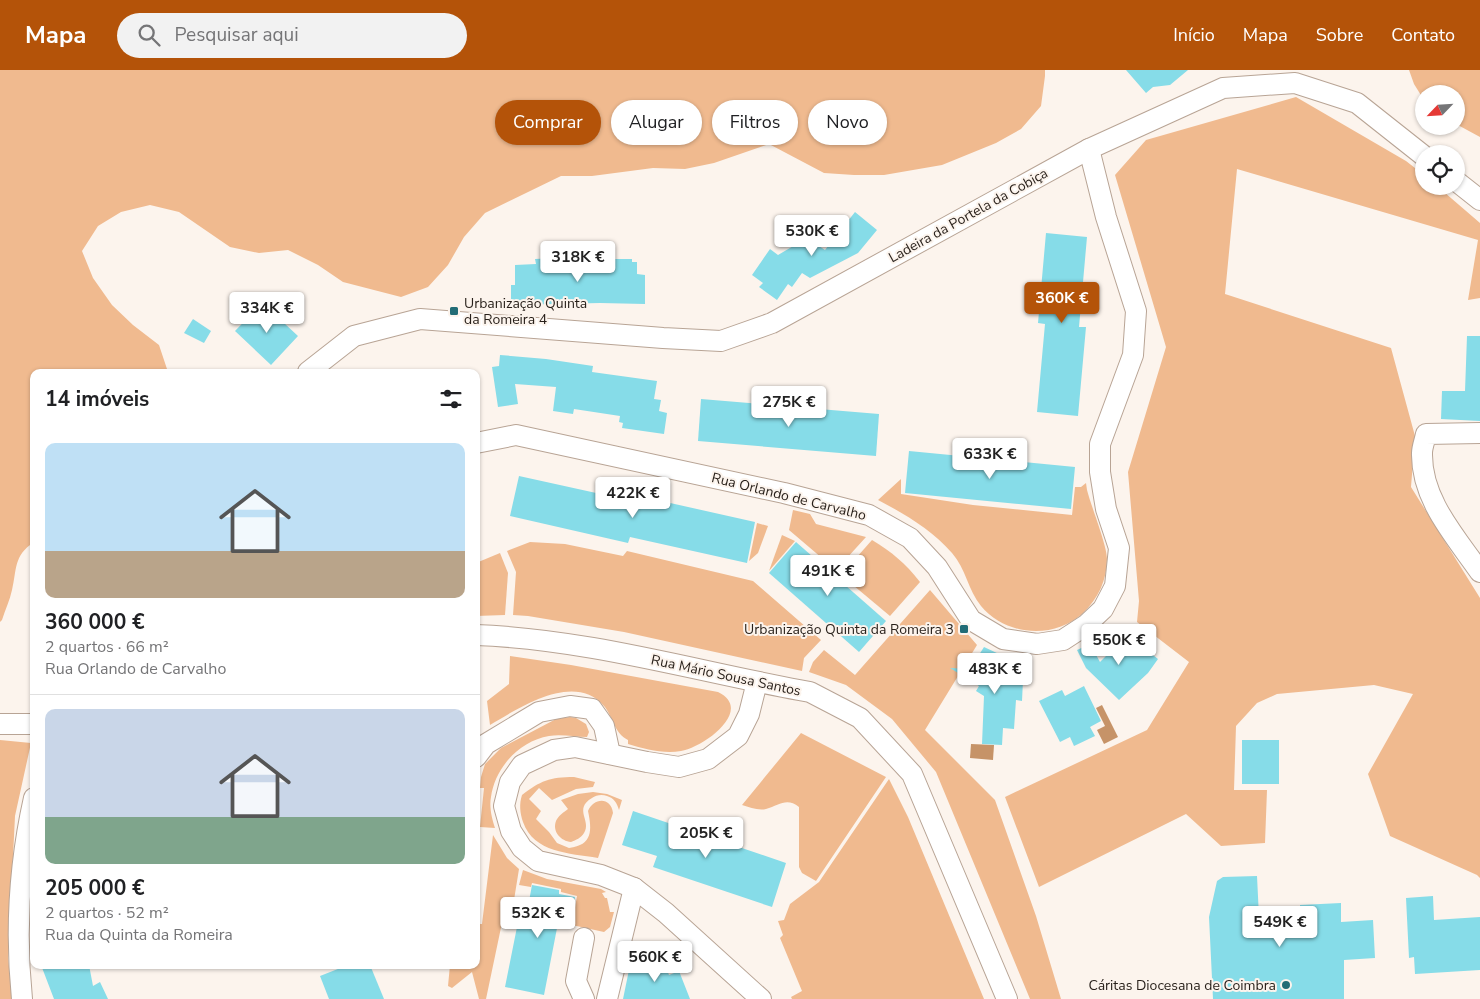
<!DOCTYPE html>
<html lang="pt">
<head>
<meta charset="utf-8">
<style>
  :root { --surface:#fff; --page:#f2f2f2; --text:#202124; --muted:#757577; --line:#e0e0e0; --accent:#b45309 }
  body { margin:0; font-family:"Nunito Sans",sans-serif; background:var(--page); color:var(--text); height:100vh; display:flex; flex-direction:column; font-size:19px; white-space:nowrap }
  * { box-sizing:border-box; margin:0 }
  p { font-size:16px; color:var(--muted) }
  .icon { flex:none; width:28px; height:28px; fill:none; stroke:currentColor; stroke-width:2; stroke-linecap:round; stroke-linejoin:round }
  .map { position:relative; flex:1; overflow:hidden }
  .details { position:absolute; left:30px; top:299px; width:450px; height:600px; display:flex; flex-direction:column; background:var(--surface); border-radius:10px; box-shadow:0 1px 4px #0004 }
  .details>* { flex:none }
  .banner { position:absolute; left:495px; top:30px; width:475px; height:45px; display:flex; gap:10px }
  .needle { width:32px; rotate:245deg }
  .buttons { position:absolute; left:1415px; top:15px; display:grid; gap:10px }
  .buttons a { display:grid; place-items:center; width:50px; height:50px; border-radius:50%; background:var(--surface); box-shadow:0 1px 4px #0004; font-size:25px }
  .price { position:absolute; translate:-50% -42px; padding:0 11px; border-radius:5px; background:#fff; color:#222; font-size:16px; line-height:32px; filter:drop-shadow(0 1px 2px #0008) }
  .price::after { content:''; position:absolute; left:50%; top:30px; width:15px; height:11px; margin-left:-8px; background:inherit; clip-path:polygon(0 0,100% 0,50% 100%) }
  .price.current { background:var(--accent); color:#fff }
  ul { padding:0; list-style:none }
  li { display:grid; align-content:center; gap:10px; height:265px; padding:0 15px }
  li+li { border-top:1px solid var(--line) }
  li span { display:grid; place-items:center; height:155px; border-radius:10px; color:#555 }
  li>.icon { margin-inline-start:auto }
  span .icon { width:90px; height:90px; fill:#fffc; stroke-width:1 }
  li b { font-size:21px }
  h2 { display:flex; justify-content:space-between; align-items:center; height:60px; padding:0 15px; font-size:21px }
  .chip { padding:0 18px; border-radius:22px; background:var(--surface); box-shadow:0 1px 4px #0004; font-size:18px; line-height:45px }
  .chip.current { background:var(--accent); color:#fff }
  header { display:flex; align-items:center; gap:30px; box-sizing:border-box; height:70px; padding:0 25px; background:var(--accent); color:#fff }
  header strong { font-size:24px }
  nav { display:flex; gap:28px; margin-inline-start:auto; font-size:18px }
  .search { width:350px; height:45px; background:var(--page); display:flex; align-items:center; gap:12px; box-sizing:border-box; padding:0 18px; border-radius:28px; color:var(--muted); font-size:19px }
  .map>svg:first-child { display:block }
</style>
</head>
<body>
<header>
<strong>Mapa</strong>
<div class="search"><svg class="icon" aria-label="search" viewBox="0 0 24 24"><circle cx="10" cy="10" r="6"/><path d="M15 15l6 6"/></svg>Pesquisar aqui</div>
<nav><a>Início</a><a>Mapa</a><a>Sobre</a><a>Contato</a></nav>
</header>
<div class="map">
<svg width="1480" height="929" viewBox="0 0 1480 929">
  <rect width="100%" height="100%" fill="#fcf4ed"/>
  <g fill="#f0ba8f">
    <path d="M0,0H1045V6L1041,36L1021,59L996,73L942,95L884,105H854L824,103L769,74L714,93L685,99L653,98L592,106H561L485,143L464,167L448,195L428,217L401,227L343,212L318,195L288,180L259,183L230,177L179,142L150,135L121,142L98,156L82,181L93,208L112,235L133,255L159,275L168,302H34V472C13,486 17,500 12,520C10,530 5,540 2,550L0,552Z"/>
    <polygon points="1409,0 1480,0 1480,67 1456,54 1456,24 1424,24 1424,30 1414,14"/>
    <polygon points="1296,27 1406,91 1424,105 1424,116 1437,116 1480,153 1480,228 1468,230 1478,170 1237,99 1225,224 1391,278 1415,366 1411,417 1480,528 1480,808 1477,805 1390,766 1368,704 1413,624 1374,615 1277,624 1257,633 1236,656 1234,720 1267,720 1265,773 1221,776 1186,744 1039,817 1005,727 1147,660 1189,592 1137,552 1139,531 1128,402 1166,277 1115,105 1146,70"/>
    <path d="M901,409V424L973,435L1072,445L1075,417H1081L1086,413L1087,420C1091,436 1107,475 1107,489C1107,510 1098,529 1083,543C1054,570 1006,566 981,536C968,520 966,499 952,483C932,460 905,444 878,430Z"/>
    <polygon points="793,440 810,444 816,454 866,467 836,500 789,460"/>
    <polygon points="757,453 768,456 758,483 749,491"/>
    <polygon points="782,465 795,471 769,501"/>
    <path d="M872,470C892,482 905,493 920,512L890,546L841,505Z"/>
    <polygon points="530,472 565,474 623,486 627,481 753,511 821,570 804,588 802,601 624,562 528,546 513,545 516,502 507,481"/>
    <polygon points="500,483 508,503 505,545 476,546 476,493"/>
    <polygon points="930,520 977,575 925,660 995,730 1036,846 1061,929 1030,929 936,702 892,649 846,615 809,602 813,592 824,580 855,605"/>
    <path d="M510,586L571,595L718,622C755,640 703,678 681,681C663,684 645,679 628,674V670C614,663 613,647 604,636C574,601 519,638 490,655L487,631L509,614Z"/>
    <path d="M570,647L576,648L586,654L589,662L587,667C574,667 562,664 549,666C519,671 495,698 491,727C489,737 492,749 495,758L480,757L484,718H480L481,707L485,694L501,678L556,649Z"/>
    <path d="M801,663L886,707L816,811L802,803L799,797V737C787,727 779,735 766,739C758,741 750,737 742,735Z"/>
    <polygon points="0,670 31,673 15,746 8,888 13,929 0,929"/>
    <path d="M574,707L595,712L593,717L576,719L552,730L539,718L529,729L541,741L536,749L549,762L557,773L569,778C593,775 592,760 588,741C593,728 611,726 613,743L598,788C569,783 534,783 523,752C520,743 519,734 522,725C540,711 550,707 574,707Z"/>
    <polygon points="889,709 908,747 984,929 792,929 791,927 802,921 780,868 783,865 778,851 784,850 790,834 819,812"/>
    <path d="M593,722L607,724L622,730L619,740C617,733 614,728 607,726C602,724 596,725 592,728C573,739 592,751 584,763C581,768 576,770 571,772C561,771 552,762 556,751C558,746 564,742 568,739L561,730L578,724Z"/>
    <polygon points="493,765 507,788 519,799 514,830 507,829 486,929 479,929 472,902 452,918 448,916 450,895 476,895 476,854 482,854"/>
    <polygon points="523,800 547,809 601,819 606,822 602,823 605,828 607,828 610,842 614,842 610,857 604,862 572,855 577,826 561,822 561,819 532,813 531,817 519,815"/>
  </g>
  <g fill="#c69368">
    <polygon points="1102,635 1118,667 1104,674 1097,660 1105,656 1096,638"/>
    <polygon points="971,674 994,675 993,690 970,688"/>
  </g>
  <g fill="#86dce8">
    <polygon points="1126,0 1188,0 1170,15 1153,17 1146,23"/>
    <polygon points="855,142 877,160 858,183 810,208 802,203 792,217 788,214 777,230 759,217 763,213 752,205 770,179 778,185 807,168 825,180"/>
    <polygon points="1046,163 1087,167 1079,257 1086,257 1078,346 1037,342 1045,254 1038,253"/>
    <polygon points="556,188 556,196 595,195 595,192 600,192 600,189 632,189 632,192 637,192 637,204 645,205 645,234 600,233 511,235 511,215 515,215 515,195 536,194 535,189"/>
    <polygon points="261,234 269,242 271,241 298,266 271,295 235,261"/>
    <polygon points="193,249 211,261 204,273 184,263"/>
    <polygon points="1467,266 1480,266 1480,351 1441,349 1442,321 1465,321"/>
    <polygon points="500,285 546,289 593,296 592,302 657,311 654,329 661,330 659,341 667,343 664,364 622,358 623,353 619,352 620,346 574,339 573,344 553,341 556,317 515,314 518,334 498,337 492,297 499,296"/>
    <polygon points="701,329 879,344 876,386 698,371"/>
    <polygon points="909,381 1075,397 1071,439 905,423"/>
    <polygon points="519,406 637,432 639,426 755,452 747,493 630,467 628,473 510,446"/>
    <polygon points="796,472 886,551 859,582 769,503"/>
    <polygon points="1127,565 1158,589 1148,603 1119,630 1086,598 1077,580 1090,574 1100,592"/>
    <polygon points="984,577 999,584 989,600 1017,601 1017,610 1023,610 1022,631 1016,630 1014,659 1003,658 1002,675 982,674 984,626 976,621 979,616 950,598 970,599"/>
    <polygon points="1084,616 1101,651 1090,657 1095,666 1074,676 1070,667 1060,672 1039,631 1062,620 1065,626"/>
    <rect x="1242" y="670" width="37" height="44"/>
    <polygon points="633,741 786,793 772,837 653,797 657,786 622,775"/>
    <polygon points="1257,806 1259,847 1280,860 1301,861 1300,835 1341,833 1341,852 1373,850 1375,888 1344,890 1344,929 1213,929 1209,847 1217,811 1223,807"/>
    <polygon points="532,815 559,820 559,824 575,827 570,856 558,853 544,925 505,917 518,852 525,853"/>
    <polygon points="1433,826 1434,850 1480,847 1480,900 1415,904 1414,887 1409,888 1406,828"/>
    <polygon points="662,886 669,905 679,901 690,929 623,929 629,900"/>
    <polygon points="41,895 89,895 93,916 100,912 108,929 54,929"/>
    <polygon points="348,895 370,895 384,929 329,929 320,906"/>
  </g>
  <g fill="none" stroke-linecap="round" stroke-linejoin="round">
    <defs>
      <g id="minor">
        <polyline points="1456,111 1480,130"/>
        <polyline points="308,302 354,266 420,249 663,268 721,271 772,253 1089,79 1223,18 1295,13 1357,33 1424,86"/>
        <path d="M1480,363L1426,364C1425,370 1422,377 1422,383C1421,429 1455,466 1480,502"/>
        <polyline points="476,373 516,365 784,423 869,445 910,468 937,497 971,550 1003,569 1037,574 1063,570 1086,555 1103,539 1115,516 1119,478 1106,439 1100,402 1100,374 1133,285 1136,241 1106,147 1089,79"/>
        <path d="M476,565C586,569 692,600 799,620L810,622L860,648L912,704L1007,929"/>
        <polyline points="757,612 749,644 738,666 708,689 679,697 647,692 575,677 554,680 522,695 510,712 504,736 511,761 522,778 538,791 601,805 634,818 666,843 761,929"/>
        <polyline points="0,654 34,654"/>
        <polyline points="476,687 486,674 539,642 570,636 592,639 604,656 610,684"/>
        <path d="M22,929C15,861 19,795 34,728"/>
        <polyline points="584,929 576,911 584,868"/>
        <polyline points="607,929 634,818"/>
      </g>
    </defs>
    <use href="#minor" stroke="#b8a495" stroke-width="22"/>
    <use href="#minor" stroke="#fff" stroke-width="20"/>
  </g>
  <g fill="#226c76" stroke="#fcf4ed" stroke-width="2">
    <rect x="449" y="236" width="10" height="10" rx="2.5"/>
    <rect x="959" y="554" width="10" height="10" rx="2.5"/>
    <circle cx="1286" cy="915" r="5"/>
  </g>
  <g text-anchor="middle" stroke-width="4" stroke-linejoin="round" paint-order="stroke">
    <g font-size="14" fill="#271f19" stroke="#fcf4ed">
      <text transform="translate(968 145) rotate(-29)" y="5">Ladeira da Portela da Cobiça</text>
      <text transform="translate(789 426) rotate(14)" y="5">Rua Orlando de Carvalho</text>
      <text transform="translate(726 605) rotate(12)" y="5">Rua Mário Sousa Santos</text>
    </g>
    <g font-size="14" fill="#271f19" stroke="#fcf4ed" text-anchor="end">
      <text x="464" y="238" text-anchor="start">Urbanização Quinta<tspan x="464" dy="16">da Romeira 4</tspan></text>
      <text x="954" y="564">Urbanização Quinta da Romeira 3</text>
      <text x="1276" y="920">Cáritas Diocesana de Coimbra</text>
    </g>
  </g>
</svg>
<div class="buttons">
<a><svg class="needle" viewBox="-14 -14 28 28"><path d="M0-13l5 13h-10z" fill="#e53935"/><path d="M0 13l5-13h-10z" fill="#757577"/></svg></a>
<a><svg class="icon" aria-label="locate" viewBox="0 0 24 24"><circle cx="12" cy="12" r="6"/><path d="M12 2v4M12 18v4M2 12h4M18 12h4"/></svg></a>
</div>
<b class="price" style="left:812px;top:187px">530K €</b>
<b class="price" style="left:578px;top:213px">318K €</b>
<b class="price current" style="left:1062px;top:254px">360K €</b>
<b class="price" style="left:267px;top:264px">334K €</b>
<b class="price" style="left:789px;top:358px">275K €</b>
<b class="price" style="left:990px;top:410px">633K €</b>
<b class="price" style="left:633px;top:449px">422K €</b>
<b class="price" style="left:828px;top:527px">491K €</b>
<b class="price" style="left:1119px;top:596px">550K €</b>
<b class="price" style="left:995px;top:625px">483K €</b>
<b class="price" style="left:706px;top:789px">205K €</b>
<b class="price" style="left:538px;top:869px">532K €</b>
<b class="price" style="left:1280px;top:878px">549K €</b>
<b class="price" style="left:655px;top:913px">560K €</b>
<div class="banner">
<a class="chip current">Comprar</a>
<a class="chip">Alugar</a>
<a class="chip">Filtros</a>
<a class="chip">Novo</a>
</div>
<section class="details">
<h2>14 imóveis<svg class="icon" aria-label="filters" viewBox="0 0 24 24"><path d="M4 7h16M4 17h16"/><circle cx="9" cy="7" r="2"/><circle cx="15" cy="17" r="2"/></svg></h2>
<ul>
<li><span style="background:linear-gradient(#bfe0f5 70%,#b9a48a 0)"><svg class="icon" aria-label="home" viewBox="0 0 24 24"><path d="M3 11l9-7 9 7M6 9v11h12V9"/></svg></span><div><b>360 000 €</b><p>2 quartos · 66 m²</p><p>Rua Orlando de Carvalho</p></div></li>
<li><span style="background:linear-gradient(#c9d6e8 70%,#7fa58c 0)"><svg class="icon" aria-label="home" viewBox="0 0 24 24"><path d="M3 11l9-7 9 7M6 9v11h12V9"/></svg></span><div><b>205 000 €</b><p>2 quartos · 52 m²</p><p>Rua da Quinta da Romeira</p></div></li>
</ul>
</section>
</div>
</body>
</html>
